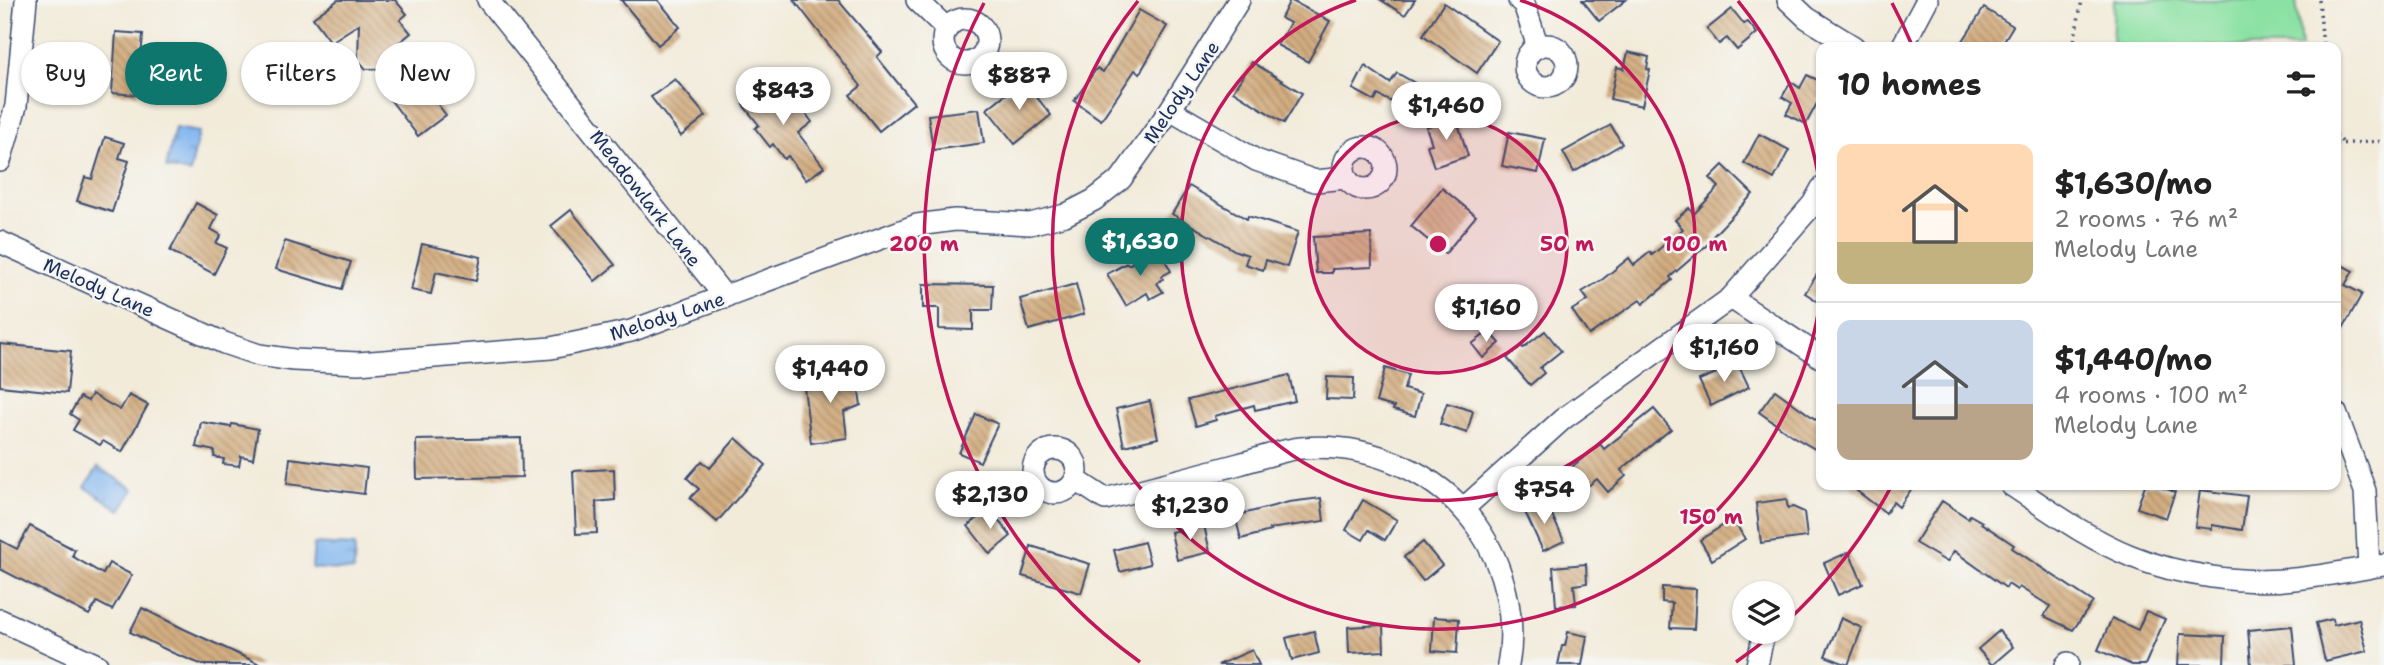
<!DOCTYPE html>
<html lang="en">
<head>
<meta charset="utf-8">
<style>
  :root { --surface:#fff; --page:#f2f2f2; --text:#222; --muted:#767676; --line:#e0e0e0; --accent:#0f766e }
  body { margin:0; font-family:"Shantell Sans",sans-serif; background:var(--page); color:var(--text); height:100vh; display:flex; flex-direction:column; font-size:26px; white-space:nowrap }
  * { box-sizing:border-box; margin:0 }
  p { font-size:23px; color:var(--muted) }
  .icon { flex:none; width:38px; height:38px; fill:none; stroke:currentColor; stroke-width:2; stroke-linecap:round; stroke-linejoin:round }
  .map { position:relative; flex:1; overflow:hidden }
  .details { position:absolute; left:1816px; top:42px; width:525px; height:448px; display:flex; flex-direction:column; background:var(--surface); border-radius:14px; box-shadow:0 2px 5px #0004 }
  .details>* { flex:none }
  .guide { position:absolute; left:21px; top:42px; width:665px; height:63px; display:flex; gap:14px }
  .tools { position:absolute; left:1732px; top:581px; display:grid; gap:14px }
  .tools a { display:grid; place-items:center; width:63px; height:63px; border-radius:50%; background:var(--surface); box-shadow:0 2px 5px #0004; font-size:35px }
  .price { position:absolute; translate:-50% -60px; padding:0 16px; border-radius:24px; background:#fff; color:#222; font-size:23px; line-height:46px; filter:drop-shadow(0 2px 4px #0008) }
  .price::after { content:''; position:absolute; left:50%; top:42px; width:21px; height:16px; margin-left:-10px; background:inherit; clip-path:polygon(0 0,100% 0,50% 100%) }
  .price.on { background:var(--accent); color:#fff }
  ul { padding:0; list-style:none }
  li { display:flex; align-items:center; gap:21px; height:175px; padding:0 21px }
  li+li { border-top:2px solid var(--line) }
  li span { display:grid; place-items:center; flex:none; width:196px; height:140px; border-radius:14px; color:#555 }
  li>.icon { margin-inline-start:auto }
  span .icon { width:84px; height:84px; fill:#fffc; stroke-width:1 }
  li b { font-size:30px }
  h2 { display:flex; justify-content:space-between; align-items:center; height:84px; padding:0 21px; font-size:30px }
  .tag { padding:0 24px; border-radius:32px; background:var(--surface); box-shadow:0 2px 5px #0004; font-size:24px; line-height:63px }
  .tag.on { background:var(--accent); color:#fff }
  .map>svg:first-child { display:block }
</style>
</head>
<body>
<div class="map">
<svg width="2384" height="665" viewBox="0 0 2384 665">
  <defs>
    <pattern id="water-ripples" width="26" height="14" patternUnits="userSpaceOnUse" patternTransform="scale(1.75)"><rect width="26" height="14" fill="#83b7f0"/><path d="M2 4q2-2 4 0t4 0M15 11q2-2 4 0t4 0" fill="none" stroke="#6a95c6"/></pattern>
    <pattern id="building-back-hatch" width="6" height="6" patternUnits="userSpaceOnUse" patternTransform="scale(1.75)"><rect width="6" height="6" fill="#d3ad80"/><path d="M-1 5l2 2M0 0l6 6M5-1l2 2" fill="none" stroke="#aa8d6c"/></pattern>
  </defs>
  <rect width="100%" height="100%" fill="#f6f6f2"/>
  <filter id="ink" filterUnits="userSpaceOnUse"><feTurbulence type="fractalNoise" baseFrequency=".0143" numOctaves="2"/><feDisplacementMap in="SourceGraphic" scale="14" xChannelSelector="R" yChannelSelector="G"/><feConvolveMatrix kernelMatrix="1 2 1 2 8 2 1 2 1" color-interpolation-filters="sRGB"/></filter>
  <filter id="wash" filterUnits="userSpaceOnUse"><feTurbulence type="fractalNoise" baseFrequency=".00686" numOctaves="4" result="noise"/><feDisplacementMap in="SourceGraphic" scale="28" xChannelSelector="R" yChannelSelector="G"/><feGaussianBlur stdDeviation="1.57" result="paint"/><feColorMatrix in="noise" values="0 0 0 0 0 0 0 0 0 0 0 0 0 0 0 0 0 1.4 0 .05"/><feComposite in="paint" operator="in"/></filter>
  <g filter="url(#wash)">
    <rect width="100%" height="100%" fill="#f2ebda"/>
    <polygon fill="#8be1a3" stroke="#538880" stroke-width="2" points="2114,0 2296,0 2301,47 2112,47"/>
    <g fill="url(#water-ripples)" stroke="#4f73a7" stroke-width="2">
      <polygon points="175,128 199,132 190,173 166,168"/>
      <polygon points="98,467 134,489 120,510 85,487"/>
      <polygon points="314,544 355,546 354,571 312,568"/>
    </g>
    <g id="blocks">
      <g fill="url(#building-back-hatch)">
        <polygon points="338,0 395,0 407,14 400,20 411,33 394,47 446,115 418,136 380,86 404,68 366,69 358,60 359,24 331,42 313,18"/>
        <polygon points="621,0 658,0 680,27 658,45"/>
        <polygon points="794,0 838,0 882,52 877,57 914,103 879,131 850,95 861,86"/>
        <polygon points="1290,0 1330,21 1308,62 1277,45 1290,23 1281,18"/>
        <polygon points="1381,0 1415,0 1405,15"/>
        <polygon points="1582,0 1626,0 1599,21"/>
        <polygon points="1444,3 1498,41 1477,73 1423,35"/>
        <polygon points="1984,8 2013,26 2000,47 1959,47"/>
        <polygon points="1732,9 1744,24 1748,22 1757,33 1737,50 1727,38 1719,44 1707,29"/>
        <polygon points="1139,10 1167,26 1140,73 1135,70 1101,120 1074,101 1097,68 1103,72"/>
        <polygon points="116,32 143,34 138,95 112,93"/>
        <polygon points="1628,52 1649,57 1647,69 1650,70 1642,106 1610,99 1617,67 1624,69"/>
        <polygon points="1252,62 1302,93 1284,123 1233,91"/>
        <polygon points="1365,66 1390,83 1397,73 1420,86 1408,110 1378,95 1375,101 1353,89"/>
        <polygon points="1807,75 1822,82 1822,94 1806,124 1786,114 1792,103 1782,97 1791,82 1800,88"/>
        <polygon points="769,77 792,106 797,102 812,122 798,133 824,167 806,180 788,156 784,159 773,144 770,147 755,128 759,125 743,105 762,91 758,86"/>
        <polygon points="675,79 706,116 681,136 651,97"/>
        <polygon points="1023,80 1051,115 1015,144 987,109"/>
        <polygon points="979,109 984,143 933,150 928,115"/>
        <polygon points="1456,117 1468,156 1434,167 1427,145 1432,144 1426,127"/>
        <polygon points="1611,125 1622,144 1574,172 1563,152"/>
        <polygon points="1509,132 1545,139 1538,173 1502,166"/>
        <polygon points="1759,134 1789,150 1774,179 1744,163"/>
        <polygon points="105,137 124,143 119,158 129,161 112,212 77,201 85,177 92,179"/>
        <polygon points="1723,165 1753,194 1713,236 1714,239 1670,277 1672,280 1643,304 1640,300 1589,335 1572,310 1588,300 1582,292 1603,279 1629,258 1634,265 1650,252 1652,255 1683,229 1675,220 1689,208 1694,214 1719,187 1710,178"/>
        <polygon points="1189,186 1247,219 1248,216 1298,232 1287,267 1266,260 1263,270 1245,264 1248,255 1236,251 1172,214"/>
        <polygon points="1442,188 1476,216 1445,254 1411,226"/>
        <polygon points="196,203 218,215 211,229 221,235 216,243 227,248 214,274 170,251"/>
        <polygon points="571,210 615,265 595,281 551,226"/>
        <polygon points="1371,234 1372,267 1332,269 1332,273 1316,273 1313,237"/>
        <polygon points="285,241 351,262 342,289 276,269"/>
        <polygon points="422,244 481,257 476,281 436,272 431,294 411,290"/>
        <polygon points="1159,249 1171,271 1162,276 1163,279 1157,283 1163,292 1150,299 1147,293 1126,306 1107,274 1127,263 1128,265"/>
        <polygon points="2336,262 2353,271 2345,285 2362,294 2336,341"/>
        <polygon points="1822,267 1822,304 1805,293"/>
        <polygon points="923,284 993,285 992,310 973,310 973,330 939,329 939,308 923,308"/>
        <polygon points="1076,284 1084,314 1029,330 1020,299"/>
        <polygon points="1489,331 1500,343 1483,358 1472,344"/>
        <polygon points="1545,331 1561,351 1540,368 1544,373 1530,385 1507,358 1521,346 1523,348"/>
        <polygon points="0,344 71,351 67,393 0,386"/>
        <polygon points="1738,364 1749,387 1711,406 1699,380"/>
        <polygon points="1385,368 1408,375 1404,389 1421,394 1415,416 1393,410 1394,407 1376,402"/>
        <polygon points="856,372 861,405 844,412 847,438 811,443 803,379"/>
        <polygon points="1289,375 1295,401 1255,410 1254,405 1215,416 1216,420 1196,426 1188,400"/>
        <polygon points="1327,377 1354,378 1353,400 1326,399"/>
        <polygon points="1775,390 1822,424 1822,453 1794,437 1759,412"/>
        <polygon points="92,394 120,410 129,395 148,405 122,452 103,441 100,445 73,430 79,420 70,414 80,397 88,401"/>
        <polygon points="1150,401 1158,438 1124,446 1116,409"/>
        <polygon points="1447,403 1473,411 1467,433 1440,424"/>
        <polygon points="1654,409 1671,429 1621,470 1626,476 1608,492 1597,479 1584,489 1568,470 1600,444 1604,449"/>
        <polygon points="976,414 998,424 980,462 959,453"/>
        <polygon points="201,422 231,427 232,424 258,429 253,459 241,456 239,466 223,464 224,459 214,457 215,451 196,447"/>
        <polygon points="521,438 522,477 417,479 416,440"/>
        <polygon points="736,438 766,465 717,522 690,498 699,489 687,478 702,461 710,468"/>
        <polygon points="290,458 367,468 364,494 287,484"/>
        <polygon points="614,469 615,500 596,502 597,533 576,534 573,471"/>
        <polygon points="1849,485 1914,485 1899,507 1893,502 1886,513"/>
        <polygon points="2145,485 2155,485 2175,492 2166,518 2137,508"/>
        <polygon points="2200,490 2247,496 2242,530 2212,525 2212,529 2195,527"/>
        <polygon points="1321,498 1324,521 1269,529 1270,531 1241,539 1235,516 1289,502"/>
        <polygon points="1786,499 1788,508 1793,507 1804,512 1807,537 1761,543 1756,503"/>
        <polygon points="1363,500 1397,520 1385,540 1369,530 1363,540 1346,530"/>
        <polygon points="1942,501 1968,518 1970,515 1982,522 1981,523 2014,545 2012,548 2093,602 2073,630 2044,616 2050,606 2019,587 2017,590 2008,584 2006,588 1954,551 1947,562 1915,543"/>
        <polygon points="1546,502 1564,541 1543,551 1525,512"/>
        <polygon points="989,509 1011,536 990,554 968,526"/>
        <polygon points="1733,519 1745,539 1712,560 1700,540"/>
        <polygon points="1204,525 1210,552 1177,560 1171,532"/>
        <polygon points="30,526 75,550 72,556 103,574 109,563 132,575 112,610 97,602 89,615 0,569 0,540 17,549"/>
        <polygon points="1144,542 1150,564 1120,572 1114,550"/>
        <polygon points="1423,542 1442,565 1423,581 1404,557"/>
        <polygon points="1031,546 1090,564 1081,593 1022,576"/>
        <polygon points="1849,552 1863,584 1838,595 1824,563"/>
        <polygon points="1586,564 1587,583 1574,585 1576,605 1556,606 1553,567"/>
        <polygon points="1662,587 1696,589 1694,629 1670,628 1672,603 1662,602"/>
        <polygon points="142,608 184,629 262,665 203,665 173,653 130,632"/>
        <polygon points="2146,611 2165,619 2145,665 2132,665 2098,650 2112,618 2138,630"/>
        <polygon points="1434,617 1459,619 1457,653 1432,651"/>
        <polygon points="1841,618 1862,628 1848,665 1825,656"/>
        <polygon points="2333,619 2334,625 2359,619 2367,651 2325,661 2316,623"/>
        <polygon points="1383,625 1384,651 1349,653 1348,627"/>
        <polygon points="2292,626 2296,665 2251,665 2248,630"/>
        <polygon points="1314,631 1319,653 1292,660 1286,638"/>
        <polygon points="1999,631 2013,647 1992,665 1978,649"/>
        <polygon points="1568,632 1587,636 1582,665 1558,665 1562,646 1565,646"/>
        <polygon points="2180,634 2225,636 2224,665 2178,665"/>
        <polygon points="1252,650 1259,665 1218,665"/>
      </g>
    </g>
  </g>
  <g filter="url(#ink)">
    <use href="#blocks" fill-opacity="0" stroke="#3b4b71" stroke-width="2"/>
    <g fill="none" stroke-linecap="round" stroke-linejoin="round">
      <defs>
        <g id="minor">
          <polyline points="488,0 725,297"/>
          <polyline points="917,0 947,29"/>
          <polyline points="1519,0 1524,4 1538,47"/>
          <polyline points="1788,0 1807,18 1854,47"/>
          <circle cx="965" cy="41" r="22"/>
          <circle cx="1546" cy="66" r="21"/>
          <polyline points="1902,47 1927,0"/>
          <polyline points="1170,110 1256,160 1315,181 1346,178"/>
          <circle cx="1365" cy="168" r="21"/>
          <polyline points="0,161 16,106 26,0"/>
          <polyline points="0,242 224,343 259,355 294,360 358,363 551,348 631,331 917,225 955,220 1030,224 1065,215 1094,200 1121,179 1170,110 1239,0"/>
          <polyline points="1731,298 1822,358"/>
          <polyline points="2336,413 2365,491 2369,567"/>
          <circle cx="1055" cy="471" r="22"/>
          <path d="M1076,480L1105,499C1149,488 1194,476 1239,464C1259,459 1281,450 1301,448C1369,442 1439,472 1478,528C1504,566 1517,619 1508,665"/>
          <path d="M2011,485C2049,510 2088,539 2131,556C2178,575 2243,585 2294,579C2324,576 2354,570 2384,565"/>
          <polyline points="1464,508 1563,419 1731,298 1813,204 1822,188"/>
          <polyline points="0,620 97,665"/>
          <polyline points="1757,665 1764,632"/>
          <polyline points="2066,665 2068,663"/>
        </g>
      </defs>
      <use href="#minor" stroke="#3b4b71" stroke-width="24"/>
      <g stroke="#3b4b71" stroke-width="3.5" stroke-dasharray="2 5" stroke-linecap="butt">
        <polyline points="2319,0 2323,47"/>
        <polyline points="2073,47 2082,0"/>
        <polyline points="2336,135 2344,144"/>
        <polyline points="2336,144 2384,141"/>
      </g>
      <use href="#minor" stroke="#fff" stroke-width="21"/>
    </g>
  </g>
  <circle cx="1438" cy="244" r="129" fill="#c2185b" fill-opacity=".12"/>
  <g fill="none" stroke="#c2185b" stroke-width="3.5">
    <circle cx="1438" cy="244" r="129"/>
    <path d="M1520 0A257 257 0 1 1 1356 0"/>
    <path d="M1822 288A386 386 0 1 1 1138 1M1738 1A386 386 0 0 1 1822 200"/>
    <path d="M1892 485A514 514 0 0 1 1785 623M1775 632A514 514 0 0 1 1736 662M1140 662A514 514 0 0 1 984 3M1892 3A514 514 0 0 1 1911 43"/>
  </g>
  <g text-anchor="middle" stroke-width="5" stroke-linejoin="round" paint-order="stroke">
    <g font-size="19" fill="#1b2f5e" stroke="#f6f6f2">
      <text transform="translate(1181 92) rotate(-56)" y="7">Melody Lane</text>
      <text transform="translate(646 198) rotate(52)" y="7">Meadowlark Lane</text>
      <text transform="translate(99 287) rotate(24)" y="7">Melody Lane</text>
      <text transform="translate(667 316) rotate(-18)" y="7">Melody Lane</text>
    </g>
  </g>
  <circle cx="1438" cy="244" r="10" fill="#c2185b" stroke="#f6f6f2" stroke-width="3.5"/>
  <g font-size="21" text-anchor="middle" font-weight="bold" fill="#c2185b" stroke="#f6f6f2" stroke-width="5" stroke-linejoin="round" paint-order="stroke">
    <text x="1567" y="251">50 m</text>
    <text x="1695" y="251">100 m</text>
    <text x="924" y="251">200 m</text>
    <text x="1711" y="524">150 m</text>
  </g>
</svg>
<div class="tools">
<a><svg class="icon" aria-label="layers" viewBox="0 0 24 24"><path d="M12 4l9 5-9 5-9-5zM3 14l9 5 9-5"/></svg></a>
</div>
<b class="price" style="left:1019px;top:112px">$887</b>
<b class="price" style="left:783px;top:127px">$843</b>
<b class="price" style="left:1446px;top:142px">$1,460</b>
<b class="price on" style="left:1140px;top:278px">$1,630</b>
<b class="price" style="left:1486px;top:344px">$1,160</b>
<b class="price" style="left:1724px;top:384px">$1,160</b>
<b class="price" style="left:830px;top:405px">$1,440</b>
<b class="price" style="left:1544px;top:526px">$754</b>
<b class="price" style="left:990px;top:531px">$2,130</b>
<b class="price" style="left:1190px;top:542px">$1,230</b>
<div class="guide">
<a class="tag">Buy</a>
<a class="tag on">Rent</a>
<a class="tag">Filters</a>
<a class="tag">New</a>
</div>
<section class="details">
<h2>10 homes<svg class="icon" aria-label="filters" viewBox="0 0 24 24"><path d="M4 7h16M4 17h16"/><circle cx="9" cy="7" r="2"/><circle cx="15" cy="17" r="2"/></svg></h2>
<ul>
<li><span style="background:linear-gradient(#ffd9b3 70%,#c2b280 0)"><svg class="icon" aria-label="home" viewBox="0 0 24 24"><path d="M3 11l9-7 9 7M6 9v11h12V9"/></svg></span><div><b>$1,630/mo</b><p>2 rooms · 76 m²</p><p>Melody Lane</p></div></li>
<li><span style="background:linear-gradient(#c9d6e8 60%,#b9a48a 0)"><svg class="icon" aria-label="home" viewBox="0 0 24 24"><path d="M3 11l9-7 9 7M6 9v11h12V9"/></svg></span><div><b>$1,440/mo</b><p>4 rooms · 100 m²</p><p>Melody Lane</p></div></li>
</ul>
</section>
</div>
</body>
</html>
